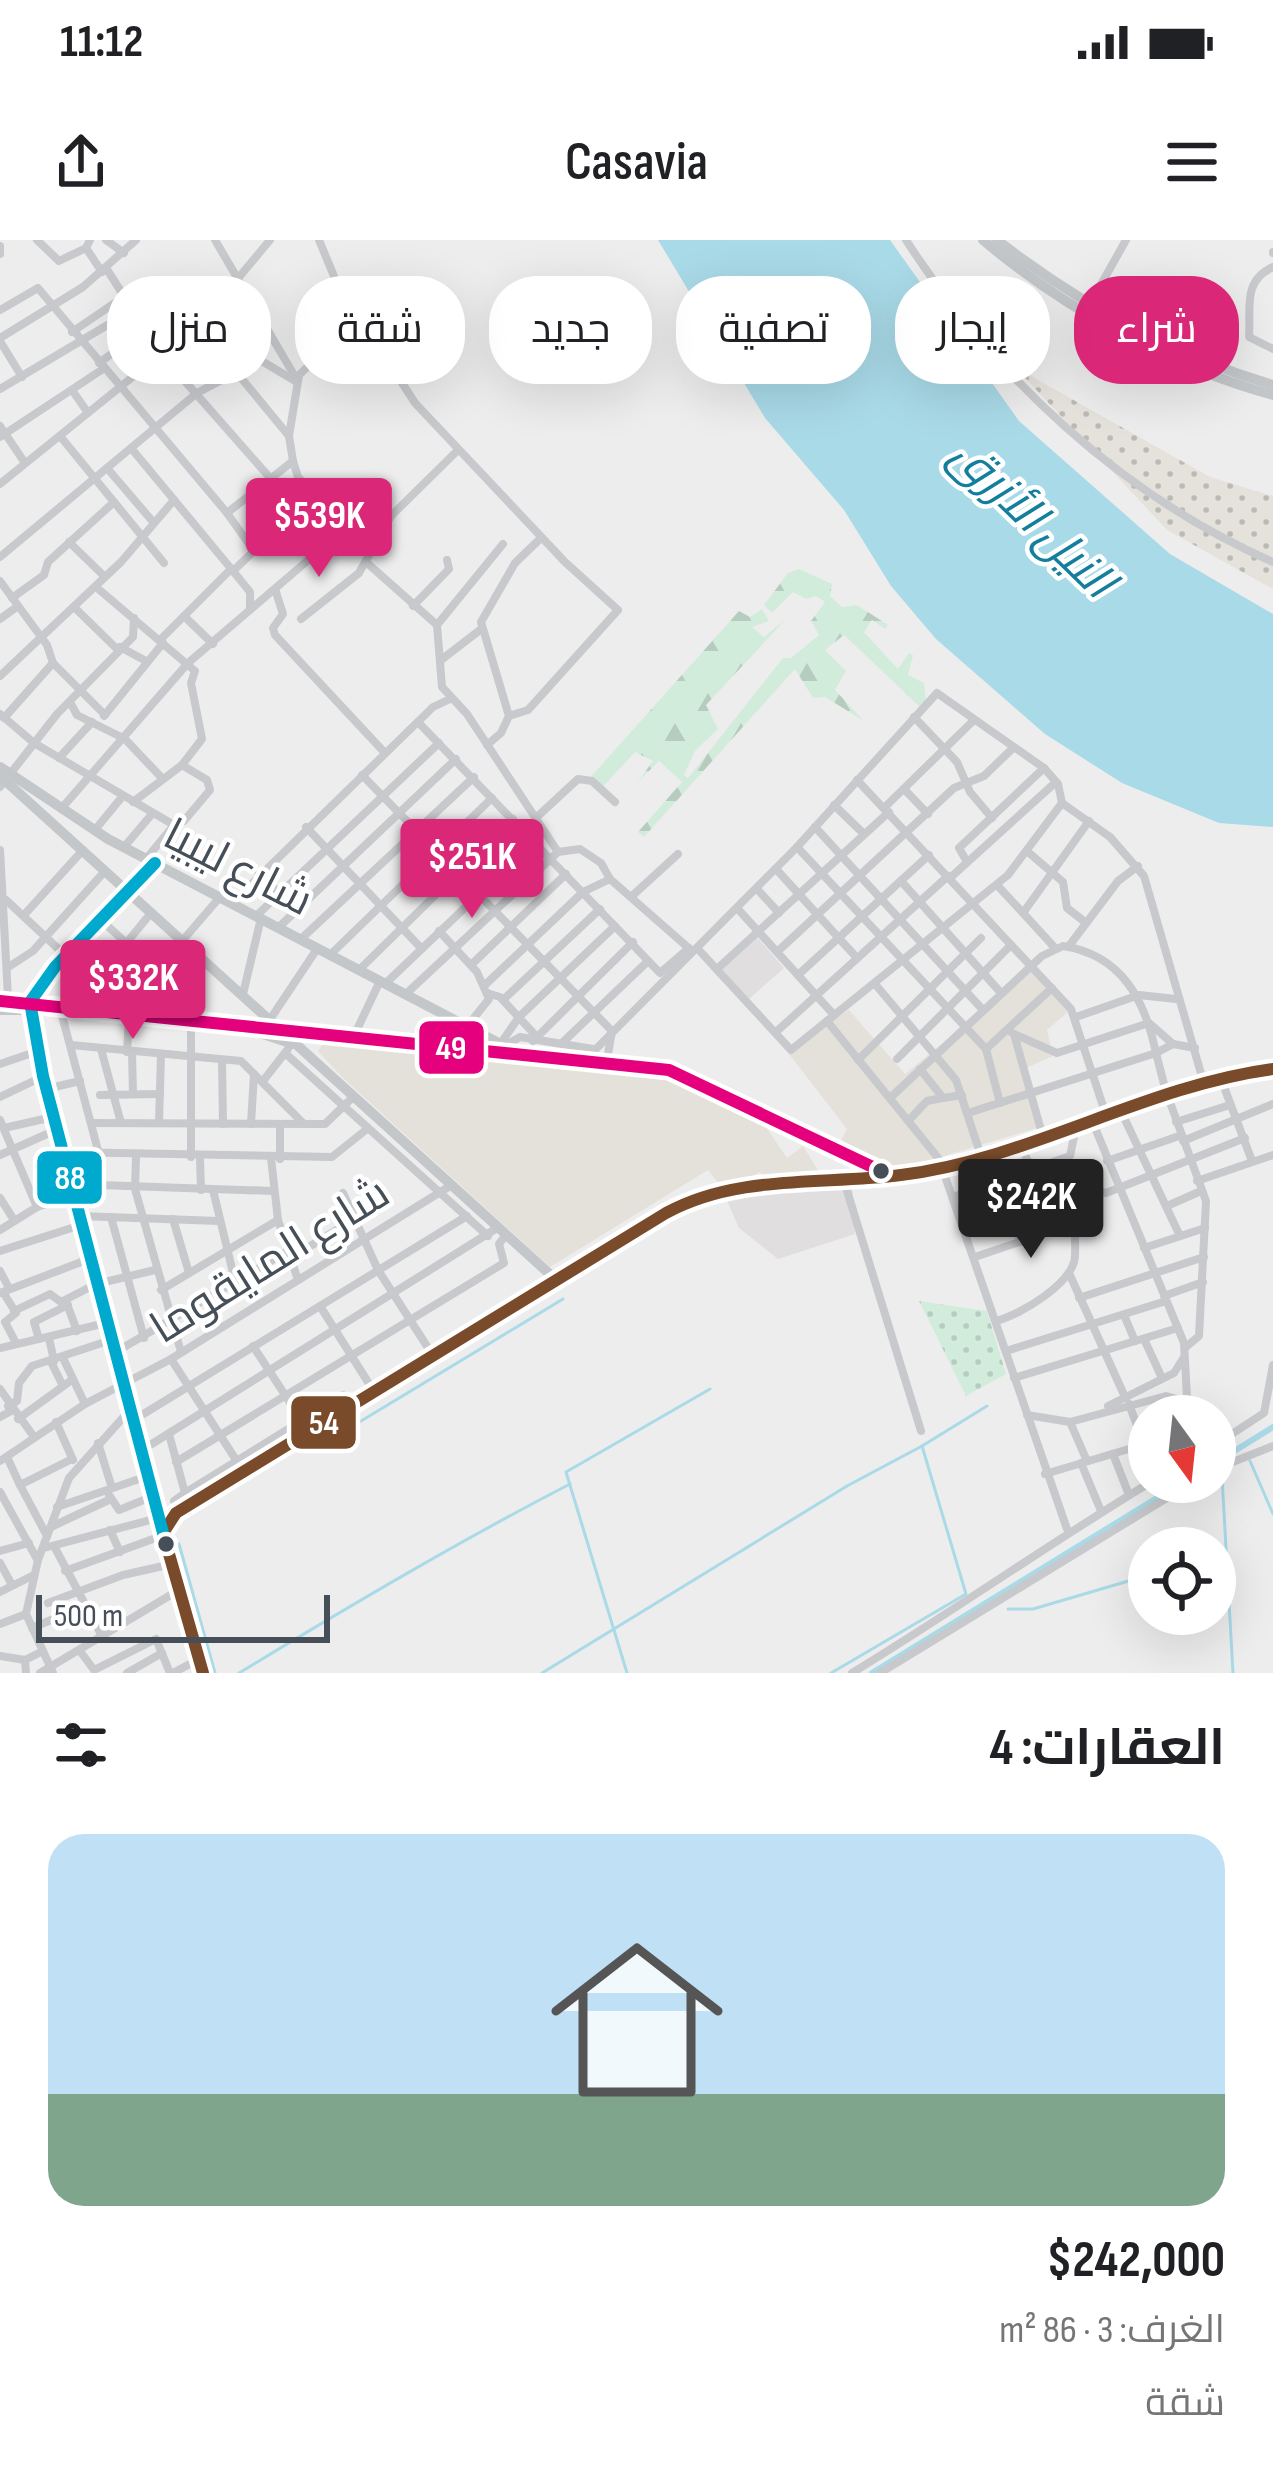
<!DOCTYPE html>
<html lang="ar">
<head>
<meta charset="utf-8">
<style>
  :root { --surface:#fff; --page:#f6f6f6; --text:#202124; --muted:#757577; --accent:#db2777 }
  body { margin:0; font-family:"Sofia Sans Condensed",Cairo,sans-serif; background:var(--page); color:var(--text); direction:rtl; height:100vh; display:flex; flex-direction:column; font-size:45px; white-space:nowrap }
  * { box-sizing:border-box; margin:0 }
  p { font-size:39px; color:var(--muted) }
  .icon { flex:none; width:66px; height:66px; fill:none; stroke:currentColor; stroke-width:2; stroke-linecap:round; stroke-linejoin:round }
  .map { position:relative; height:1433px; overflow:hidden; direction:ltr }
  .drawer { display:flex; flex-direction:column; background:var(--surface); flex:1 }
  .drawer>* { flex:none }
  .guide { position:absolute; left:36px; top:36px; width:1203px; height:108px; direction:rtl; display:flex; gap:24px }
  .needle { width:78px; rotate:165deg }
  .controls { position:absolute; left:1128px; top:1155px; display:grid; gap:24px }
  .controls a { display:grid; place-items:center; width:108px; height:108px; border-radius:50%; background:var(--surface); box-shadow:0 12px 48px #0002; font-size:60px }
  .scale { position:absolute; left:36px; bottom:30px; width:294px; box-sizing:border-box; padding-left:12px; border:6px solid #464f58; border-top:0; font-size:33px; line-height:42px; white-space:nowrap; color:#464f58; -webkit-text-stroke:9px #fff; paint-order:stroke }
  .price { position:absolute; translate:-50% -102px; padding:0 27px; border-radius:12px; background:var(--accent); color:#fff; font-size:39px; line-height:78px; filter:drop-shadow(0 3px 6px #0008) }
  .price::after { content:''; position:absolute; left:50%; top:72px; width:36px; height:27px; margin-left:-18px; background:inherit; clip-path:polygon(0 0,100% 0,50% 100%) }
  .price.active { background:#222; color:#fff }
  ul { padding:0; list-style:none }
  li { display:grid; align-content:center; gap:24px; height:636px; padding:0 48px }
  li span { display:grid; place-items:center; height:372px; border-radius:36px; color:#555 }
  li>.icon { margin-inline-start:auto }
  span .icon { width:216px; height:216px; fill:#fffc; stroke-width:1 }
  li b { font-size:51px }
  h2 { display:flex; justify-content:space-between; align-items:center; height:144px; padding:0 48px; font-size:51px }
  .chip { padding:0 42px; border-radius:48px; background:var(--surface); box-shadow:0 12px 48px #0002; font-size:42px; line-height:108px }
  .chip.active { background:var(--accent); color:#fff }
  .status { display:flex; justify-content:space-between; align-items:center; height:84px; padding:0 60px; background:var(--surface); direction:ltr }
  .status svg { height:33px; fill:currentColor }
  header { display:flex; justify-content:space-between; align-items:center; height:156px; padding:0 48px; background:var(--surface); font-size:54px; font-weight:600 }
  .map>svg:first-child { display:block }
</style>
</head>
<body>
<div class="status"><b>11:12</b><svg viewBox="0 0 49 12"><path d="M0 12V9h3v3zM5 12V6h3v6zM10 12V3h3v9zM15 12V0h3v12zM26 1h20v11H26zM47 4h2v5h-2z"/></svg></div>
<header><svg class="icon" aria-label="menu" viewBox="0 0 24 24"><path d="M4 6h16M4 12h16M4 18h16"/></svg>Casavia<svg class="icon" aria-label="share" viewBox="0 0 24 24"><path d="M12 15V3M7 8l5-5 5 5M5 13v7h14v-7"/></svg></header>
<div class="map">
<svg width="1273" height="1433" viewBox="0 0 1273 1433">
  <defs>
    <pattern id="forest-firs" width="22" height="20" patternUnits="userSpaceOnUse" patternTransform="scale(3)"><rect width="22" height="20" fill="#d2ecdc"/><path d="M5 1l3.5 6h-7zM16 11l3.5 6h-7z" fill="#b6ccbf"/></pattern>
    <pattern id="sand-dots" width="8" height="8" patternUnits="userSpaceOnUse" patternTransform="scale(3)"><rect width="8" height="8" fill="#e5e2dc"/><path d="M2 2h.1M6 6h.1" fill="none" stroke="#bbbab5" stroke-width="1.8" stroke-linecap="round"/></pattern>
    <pattern id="park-dots" width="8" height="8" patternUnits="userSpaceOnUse" patternTransform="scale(3)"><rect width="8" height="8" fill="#d2ecdc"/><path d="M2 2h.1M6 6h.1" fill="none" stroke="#b6ccbf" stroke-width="1.8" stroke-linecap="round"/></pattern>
  </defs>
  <rect width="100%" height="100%" fill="#eeeded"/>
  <g fill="#e4e1da">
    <polygon points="1032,730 1068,772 1047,790 1053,816 1021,830 1037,888 900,929 839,904 847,889 786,810 849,770 905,834"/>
    <polygon points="325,801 667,836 766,887 787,918 803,906 819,932 766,940 760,932 736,944 719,944 708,930 550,1027 342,837 318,811"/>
  </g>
  <g fill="#e0dede">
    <polygon points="756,696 784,728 749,759 722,729"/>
    <polygon points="852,940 855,994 778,1019 739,988 724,954"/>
  </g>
  <polygon fill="url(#forest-firs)" points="799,329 832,344 830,356 842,367 857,365 888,385 885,389 872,380 864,392 898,429 909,413 913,415 908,435 924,443 926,460 920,467 844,395 825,410 846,431 835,450 864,481 825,457 813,458 795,429 644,597 638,592 682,542 659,521 637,543 653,521 635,512 600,550 588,540 739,371 750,377 762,369 769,381 752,387 764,397 786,379 706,465 718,489 695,511 684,535 688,538 783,418 791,418 819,395 811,381 825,362 816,356 806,359 793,352 772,373 764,365 788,333"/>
  <polygon fill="url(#sand-dots)" points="1015,127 1210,237 1273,256 1273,349 1167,290"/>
  <polygon fill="url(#park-dots)" points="919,1061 987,1071 1006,1134 966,1156"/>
  <polygon fill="#a9dae8" points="658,0 890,0 1019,181 1170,314 1273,374 1273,587 1219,583 1122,543 1045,494 936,399 891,346 844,270 765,178"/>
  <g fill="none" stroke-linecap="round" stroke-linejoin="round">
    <g stroke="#a9dae8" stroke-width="3">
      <polyline points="323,1204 563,1059"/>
      <polyline points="1221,1219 1233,1433"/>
      <polyline points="1250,1221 1273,1274"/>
      <polyline points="179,1304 215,1433"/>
      <polyline points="1215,1317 1225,1315"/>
      <polyline points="1008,1369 1033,1369 1149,1335"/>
      <path d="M239,1433C348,1367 456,1303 570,1244"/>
      <polyline points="542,1433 847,1246 922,1206"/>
      <polyline points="627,1433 566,1232 710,1149"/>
      <polyline points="831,1433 966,1354 922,1206 987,1166"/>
    </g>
    <g stroke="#a9dae8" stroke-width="6">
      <polyline points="1215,1223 1273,1187"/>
      <polyline points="872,1433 1183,1242"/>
    </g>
    <g stroke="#c7c9cc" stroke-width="8">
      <polyline points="37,0 59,21 86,8 90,0"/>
      <polyline points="106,0 124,13"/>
      <polyline points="215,0 297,140"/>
      <polyline points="319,0 336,41 415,163 565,322 618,370 528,470 509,476"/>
      <path d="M906,0C995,138 1123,256 1273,322"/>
      <polyline points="0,6 0,14"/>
      <polyline points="86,8 102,32"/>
      <polyline points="1273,13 1273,12"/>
      <path d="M1273,27C1242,41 1251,69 1249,97L1273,109"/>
      <polyline points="106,28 161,114 271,239"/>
      <polyline points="1090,64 1126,0"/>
      <polyline points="0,70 38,48 227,273 254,311 233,331 250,352 250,369"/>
      <polyline points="72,92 122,58"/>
      <polyline points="0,98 83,47 136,0"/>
      <polyline points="0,101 22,137"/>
      <polyline points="159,111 225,54 270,0"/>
      <polyline points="99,123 144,90"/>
      <polyline points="237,133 289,196"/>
      <polyline points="0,149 131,71"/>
      <polyline points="72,150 88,173"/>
      <polyline points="0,186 25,223"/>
      <polyline points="60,196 164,323"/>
      <polyline points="0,197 103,129"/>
      <polyline points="131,208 233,331"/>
      <polyline points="293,221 298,237 319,259 314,287"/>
      <polyline points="107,228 154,283"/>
      <polyline points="0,244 161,114"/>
      <polyline points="227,273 293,221 289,196 299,135 362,74"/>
      <polyline points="315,288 365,242 391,276"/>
      <polyline points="69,302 105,337"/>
      <polyline points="0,317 197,153 260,120 297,142"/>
      <polyline points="366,322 437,385 442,447 467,474 558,612"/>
      <polyline points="0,341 47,405 53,423 105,475"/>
      <polyline points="96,347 195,431 191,443 202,499 182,525 133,562"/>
      <polyline points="275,349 283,374 273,388 275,395 385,513"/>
      <polyline points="12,358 44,335 48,322 114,262"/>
      <polyline points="413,366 449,329 447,320"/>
      <polyline points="74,367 118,410"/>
      <polyline points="184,376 213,404"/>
      <polyline points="0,379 18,366"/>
      <polyline points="301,379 359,333 391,276 458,210"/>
      <polyline points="437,385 503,304"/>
      <polyline points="160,400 231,329"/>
      <polyline points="120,407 146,421"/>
      <polyline points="441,420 480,390"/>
      <polyline points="0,436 121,322 174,260"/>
      <polyline points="70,462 77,475 125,499 160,536"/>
      <polyline points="0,474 34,503 174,585 146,619"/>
      <polyline points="104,476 163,403"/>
      <polyline points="914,477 957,522 970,552 992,578"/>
      <polyline points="4,478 53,423"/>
      <polyline points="418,482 660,733 689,708"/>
      <polyline points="487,505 501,493 509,476 481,382 515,323 541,298"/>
      <polyline points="59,518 92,482"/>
      <polyline points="362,535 612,791 607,820"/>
      <polyline points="857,540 1071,769 1104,869"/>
      <polyline points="0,547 57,474 133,397 134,378"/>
      <polyline points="904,549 928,574"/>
      <polyline points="834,565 864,594"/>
      <polyline points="885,567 974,480"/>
      <polyline points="61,569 188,423 327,304 315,288"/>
      <polyline points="538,576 578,539 592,541 615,562"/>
      <polyline points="174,585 184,581 210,550 207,540 182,525"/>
      <polyline points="306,587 421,708"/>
      <polyline points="815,587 983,770"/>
      <polyline points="94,591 122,557"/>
      <polyline points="124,607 152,574"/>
      <polyline points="797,607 986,809 1000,863"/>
      <polyline points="0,610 8,757"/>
      <polyline points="1028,612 1063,642 1067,668 1085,682"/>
      <polyline points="967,622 959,608 1044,528"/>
      <polyline points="155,623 55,727 30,762 43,836 163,1293"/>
      <polyline points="776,629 857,718"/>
      <polyline points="258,632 297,671"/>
      <polyline points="950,638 1056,542"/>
      <polyline points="901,641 1001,753"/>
      <polyline points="997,645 1023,673 1089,581"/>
      <polyline points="757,649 779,673"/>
      <polyline points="632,656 678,614"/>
      <polyline points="6,660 66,716"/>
      <polyline points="232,663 433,467 450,459"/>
      <polyline points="737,668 834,775"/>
      <polyline points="1023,673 1055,708"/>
      <polyline points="24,675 83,610"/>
      <polyline points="256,676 439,503"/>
      <polyline points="102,681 124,701"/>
      <polyline points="279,687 456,519"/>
      <polyline points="439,691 477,732 489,759 469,784 463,807"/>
      <polyline points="301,699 474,537"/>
      <polyline points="183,700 220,657"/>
      <polyline points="1069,706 1118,641 1138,626"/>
      <polyline points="697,708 791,810 1008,635 1062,563"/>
      <polyline points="777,712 954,548 984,536 1012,509"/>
      <polyline points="331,714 492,558"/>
      <polyline points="471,725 566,634"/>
      <polyline points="55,727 126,731 148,743 175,737"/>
      <polyline points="7,728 33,711 105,631"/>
      <polyline points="360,729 513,579"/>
      <polyline points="717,729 889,572"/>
      <polyline points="798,735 929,615"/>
      <polyline points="386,743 535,601"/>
      <polyline points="875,744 956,840 979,910"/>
      <polyline points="485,745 583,652 610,639 692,711"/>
      <polyline points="407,753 558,612 580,609 601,623 610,639"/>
      <polyline points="487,753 500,757 536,796"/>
      <polyline points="243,754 261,678"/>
      <polyline points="503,760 600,669"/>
      <polyline points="99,768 105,729 151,673"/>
      <polyline points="61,772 99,914"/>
      <polyline points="132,772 136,740"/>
      <polyline points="172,775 175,737 193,711"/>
      <polyline points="1076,777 1139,755 1176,759"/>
      <polyline points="271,778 317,709"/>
      <polyline points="827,781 939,919 1067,1289"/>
      <polyline points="1008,790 1014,794 1041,890"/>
      <polyline points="776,792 948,636"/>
      <polyline points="1014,794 1057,813 1149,783 1173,804"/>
      <polyline points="353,798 380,741"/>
      <polyline points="533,801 633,702"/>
      <polyline points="501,803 519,777 615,686"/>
      <polyline points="562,803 647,722"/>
      <polyline points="71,805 241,821 304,884"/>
      <polyline points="506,805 520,797 593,809"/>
      <polyline points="101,809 121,883"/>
      <polyline points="986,809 1052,748"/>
      <polyline points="127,812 129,778"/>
      <polyline points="132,813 133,854"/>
      <polyline points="286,814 488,996"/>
      <polyline points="587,818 797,607 937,453 1044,528 1058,544 1062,563 1110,597 1144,636 1202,837"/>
      <polyline points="897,819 1011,705"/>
      <polyline points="222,820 223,884"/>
      <polyline points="858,820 981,698"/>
      <polyline points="0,824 38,811"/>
      <polyline points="920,829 943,858 962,855"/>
      <polyline points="1221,839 1252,921"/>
      <polyline points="263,841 288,809"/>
      <polyline points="46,849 80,841"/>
      <polyline points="1167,854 1206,961 1199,1096 1186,1107"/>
      <polyline points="100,855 160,854"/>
      <polyline points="0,857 42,837"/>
      <path d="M890,858L1042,716L1063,706C1122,715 1145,760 1156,813L1173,804L1195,808"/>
      <polyline points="1120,869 1180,996"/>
      <polyline points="968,873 1156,813 1165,848"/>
      <polyline points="1091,878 1184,1103 1188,1176"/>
      <polyline points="0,880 37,967"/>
      <polyline points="909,880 927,861 942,858"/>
      <polyline points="1176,882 1230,865"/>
      <polyline points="92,883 325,884 353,857"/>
      <polyline points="159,883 161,815"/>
      <polyline points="251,884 254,834"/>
      <polyline points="4,888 53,877"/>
      <polyline points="1018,901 1035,935 1106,953 1245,898"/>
      <polyline points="1183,901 1273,864"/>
      <polyline points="62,912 332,917 367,889"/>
      <polyline points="0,915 56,890"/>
      <polyline points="136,916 135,949 181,1112"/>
      <polyline points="191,917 191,785"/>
      <polyline points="200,918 201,950"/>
      <polyline points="271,918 278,980 298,1040"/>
      <polyline points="280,919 280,884"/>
      <polyline points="1107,921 1179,896"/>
      <polyline points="844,941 921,1191"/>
      <polyline points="1048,941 1061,988"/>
      <polyline points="1197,941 1273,915"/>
      <polyline points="70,944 274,951"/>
      <polyline points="213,950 235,1041"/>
      <polyline points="343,953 378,1030 432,1114"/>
      <polyline points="953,957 1070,916 1077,883"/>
      <polyline points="0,958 14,980"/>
      <polyline points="1006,958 1021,1002"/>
      <polyline points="1167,966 1201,951"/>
      <polyline points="79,976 219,981"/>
      <polyline points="111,977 144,1098"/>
      <polyline points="173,979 189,1033"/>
      <polyline points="964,981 1000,965 1021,937"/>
      <polyline points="0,990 37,967 74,955"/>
      <polyline points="1144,1008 1205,988"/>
      <polyline points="0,1011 81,985"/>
      <polyline points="975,1017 1072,984"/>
      <polyline points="289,1019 353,980"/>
      <polyline points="0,1031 9,1048"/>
      <polyline points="1069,1033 1125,1157"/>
      <polyline points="161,1050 278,980"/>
      <polyline points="3,1052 16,1073 5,1082 16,1103"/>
      <polyline points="0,1053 89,1019"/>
      <polyline points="1164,1056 1203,1042"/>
      <polyline points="1079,1058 1204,1017"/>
      <polyline points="67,1064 77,1091"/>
      <polyline points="320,1066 373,1150"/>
      <polyline points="14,1071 50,1054 61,1062 96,1044 155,1030"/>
      <polyline points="1124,1075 1135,1101"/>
      <path d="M996,1081C1020,1075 1074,1043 1075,1016C1076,992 1072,973 1079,948"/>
      <polyline points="49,1098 54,1121"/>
      <polyline points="39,1099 34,1082 68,1065"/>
      <polyline points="1144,1099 1162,1138"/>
      <polyline points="253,1106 304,1184"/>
      <polyline points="0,1108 106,1083"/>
      <polyline points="1006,1111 1166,1061"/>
      <polyline points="114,1113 286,1012"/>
      <polyline points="63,1118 85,1164"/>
      <polyline points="171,1119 238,1223"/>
      <polyline points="51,1122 62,1144"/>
      <polyline points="1014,1138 1178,1088"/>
      <polyline points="0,1149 34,1197"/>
      <polyline points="1129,1164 1149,1218"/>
      <polyline points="8,1166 17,1161 19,1143 32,1126 111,1100"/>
      <polyline points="1108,1166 1174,1133 1184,1117"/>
      <polyline points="1027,1175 1070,1182 1166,1156 1189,1162"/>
      <polyline points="0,1177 11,1171"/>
      <polyline points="18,1179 73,1139"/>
      <polyline points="132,1181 467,976"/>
      <polyline points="56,1182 73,1220"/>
      <polyline points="1070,1182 1087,1221"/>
      <polyline points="169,1194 185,1253"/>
      <polyline points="98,1203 112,1248"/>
      <polyline points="1215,1205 1264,1173 1273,1125"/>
      <polyline points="139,1212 497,988"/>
      <polyline points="1113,1214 1129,1255"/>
      <polyline points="7,1217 20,1245 72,1219"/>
      <polyline points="0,1221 85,1164 171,1119 450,946"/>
      <polyline points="176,1222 504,1023 499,1004 505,996"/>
      <polyline points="1081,1223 1101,1271"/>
      <polyline points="1215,1229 1273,1206"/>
      <polyline points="1045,1234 1149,1203"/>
      <polyline points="20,1245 47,1296"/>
      <polyline points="0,1252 37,1319"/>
      <polyline points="109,1255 119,1270 151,1257"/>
      <polyline points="57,1267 145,1237"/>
      <polyline points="178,1271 174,1261 185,1253 343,1155"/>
      <polyline points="53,1286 111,1259"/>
      <polyline points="110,1290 120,1312"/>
      <polyline points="54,1306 103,1398"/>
      <polyline points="44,1308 158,1278"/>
      <polyline points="0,1311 29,1303"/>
      <polyline points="0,1323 12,1345"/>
      <polyline points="65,1331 164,1295"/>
      <polyline points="0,1352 34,1335"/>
      <polyline points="48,1363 123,1335 172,1324"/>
      <polyline points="0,1384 26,1374"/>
      <polyline points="32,1388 65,1374"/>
      <polyline points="80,1411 94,1430 156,1399 170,1433"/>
      <polyline points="0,1416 25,1420"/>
      <polyline points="26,1433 25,1420 43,1411"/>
      <polyline points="40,1433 179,1350"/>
      <polyline points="53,1433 26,1374 38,1320 69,1238 129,1171"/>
      <polyline points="127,1433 162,1413"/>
      <polyline points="173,1433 199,1419"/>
      <polyline points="203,1433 163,1293 170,1278 556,1039"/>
      <path d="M852,1433C954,1371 1050,1303 1151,1242"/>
      <polyline points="880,1433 1193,1242"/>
    </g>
    <g stroke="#c4c7ca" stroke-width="10">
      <path d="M983,0C1066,70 1168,126 1273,155"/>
      <path d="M997,0C1081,65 1171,115 1273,145"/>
      <polyline points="0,527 108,599 512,810"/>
      <polyline points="0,536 553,1037 705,955 926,931 1199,843 1273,829"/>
      <polyline points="0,761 669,830 842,917 890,932"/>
      <polyline points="0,770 45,770"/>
      <polyline points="254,791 293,804"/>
    </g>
    <defs>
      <path id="bus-1" d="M203,1433L163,1293L176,1273L666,973C737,934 822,945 901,935C1027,920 1145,846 1273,829"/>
      <polyline id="bus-2" points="155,623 55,727 30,762 43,836 163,1293"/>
      <polyline id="bus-3" points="0,761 669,830 881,931"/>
    </defs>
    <use href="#bus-1" stroke="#fff" stroke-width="21"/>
    <use href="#bus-2" stroke="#fff" stroke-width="21"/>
    <use href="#bus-3" stroke="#fff" stroke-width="21"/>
    <use href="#bus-1" stroke="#7a4b2a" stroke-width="12"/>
    <use href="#bus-2" stroke="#00a9ce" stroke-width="12"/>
    <use href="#bus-3" stroke="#e5007d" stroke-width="12"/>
  </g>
  <g fill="#464f58" stroke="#fff" stroke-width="4.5">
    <circle cx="881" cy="931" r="10"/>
    <circle cx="166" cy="1304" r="10"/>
  </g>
  <g text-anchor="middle" stroke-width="9" stroke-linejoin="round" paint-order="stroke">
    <g font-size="45" fill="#464f58" stroke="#fff">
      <text transform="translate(239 626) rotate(27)" y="16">شارع ليبيا</text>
      <text transform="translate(269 1019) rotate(-32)" y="16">شارع المايقوما</text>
    </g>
    <g font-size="48" font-style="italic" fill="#147f9d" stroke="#fff">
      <text transform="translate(1034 277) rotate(44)" y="17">النيل الأزرق</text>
    </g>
  </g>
  <g stroke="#fff" stroke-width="4.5">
    <rect x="417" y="779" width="69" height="57" rx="12" fill="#e5007d"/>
    <rect x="35" y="909" width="69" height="57" rx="12" fill="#00a9ce"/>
    <rect x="289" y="1154" width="69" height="57" rx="12" fill="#7a4b2a"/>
  </g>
  <g font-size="33" text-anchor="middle" font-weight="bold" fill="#fff">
    <text x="451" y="819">49</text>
    <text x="70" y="949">88</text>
    <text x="324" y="1194">54</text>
  </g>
</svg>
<div class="controls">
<a><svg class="needle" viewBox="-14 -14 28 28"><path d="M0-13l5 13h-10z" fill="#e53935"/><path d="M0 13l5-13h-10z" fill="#757577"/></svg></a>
<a><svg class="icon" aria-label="locate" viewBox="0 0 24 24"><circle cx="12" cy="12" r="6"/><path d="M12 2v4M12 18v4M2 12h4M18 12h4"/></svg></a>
</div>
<div class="scale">500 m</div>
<b class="price" style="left:319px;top:340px">$539K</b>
<b class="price" style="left:472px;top:681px">$251K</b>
<b class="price" style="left:133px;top:802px">$332K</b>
<b class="price active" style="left:1031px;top:1021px">$242K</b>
<div class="guide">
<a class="chip active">شراء</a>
<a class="chip">إيجار</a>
<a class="chip">تصفية</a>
<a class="chip">جديد</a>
<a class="chip">شقة</a>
<a class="chip">منزل</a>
</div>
</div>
<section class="drawer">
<h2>العقارات: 4<svg class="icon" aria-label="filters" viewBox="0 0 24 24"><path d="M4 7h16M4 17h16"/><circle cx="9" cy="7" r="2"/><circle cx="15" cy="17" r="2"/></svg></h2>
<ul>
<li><span style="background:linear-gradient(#bfe0f5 70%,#7fa58c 0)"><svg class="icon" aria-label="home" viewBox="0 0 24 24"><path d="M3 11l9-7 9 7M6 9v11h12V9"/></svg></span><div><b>$242,000</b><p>الغرف: 3 · 86 m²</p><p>شقة</p></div></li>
</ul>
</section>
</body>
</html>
